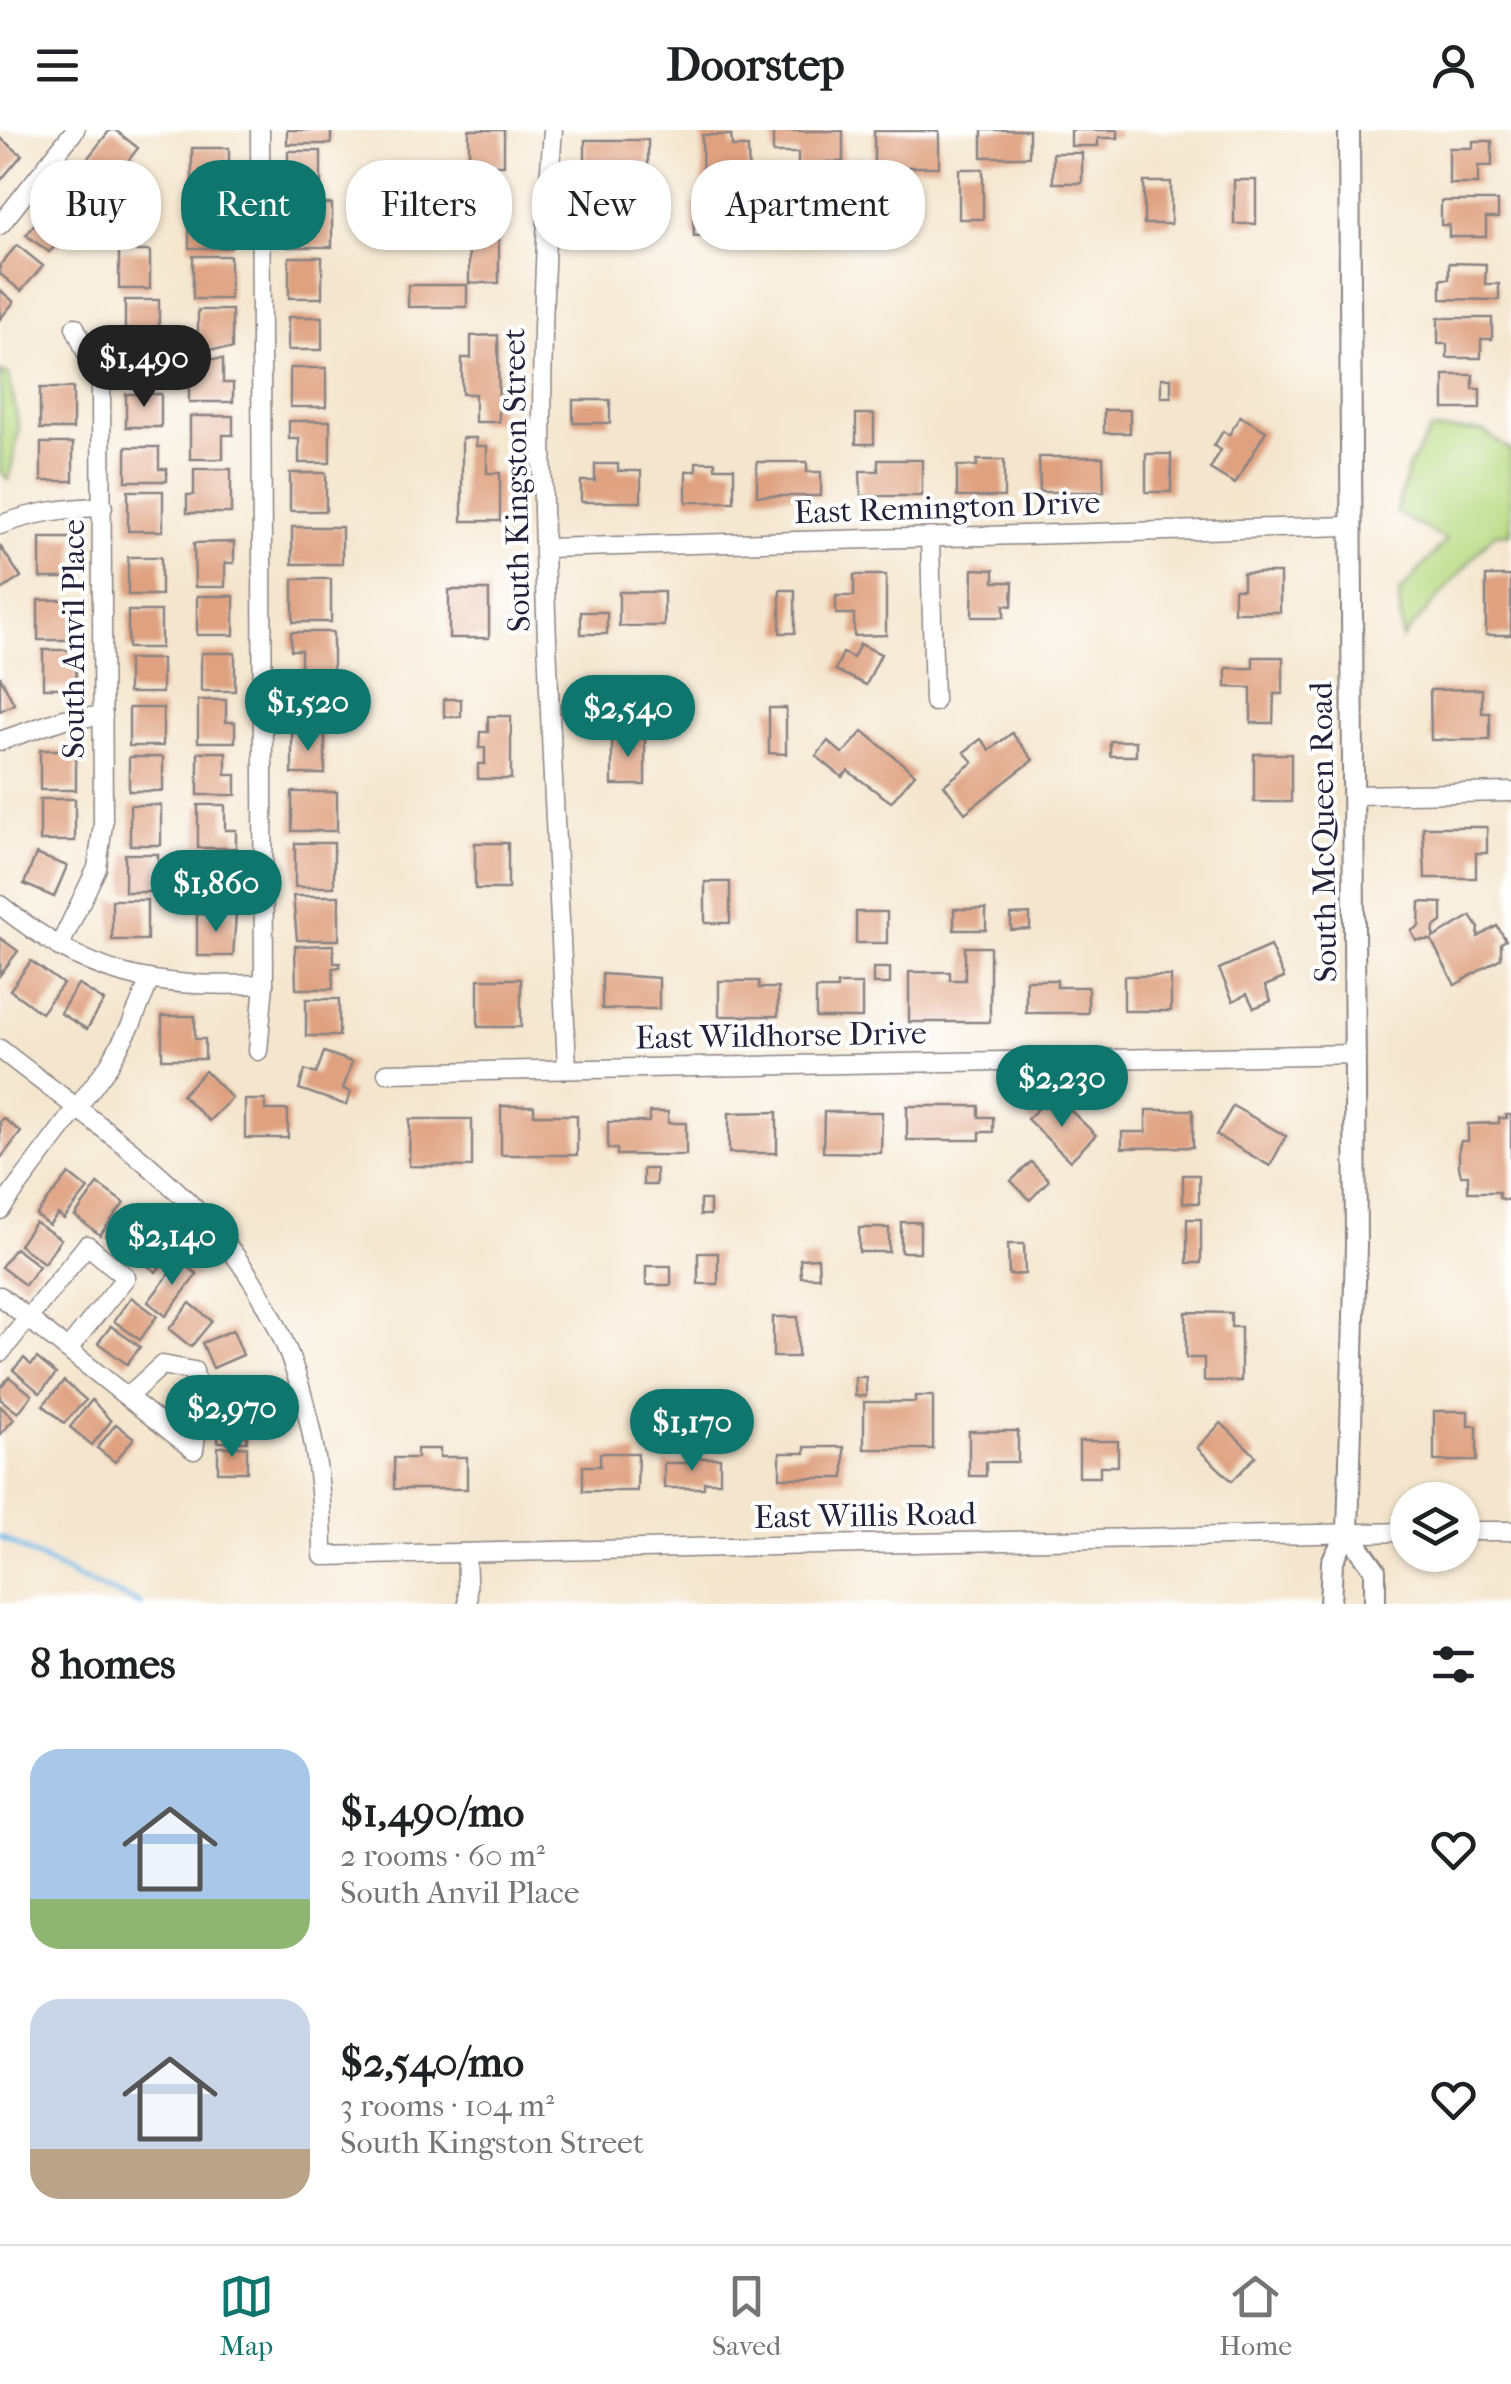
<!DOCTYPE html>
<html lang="en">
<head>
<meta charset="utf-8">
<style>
  :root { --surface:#fff; --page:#f6f6f6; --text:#202124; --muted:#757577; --line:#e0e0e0; --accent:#0f766e }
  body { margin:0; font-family:"IM FELL French Canon",serif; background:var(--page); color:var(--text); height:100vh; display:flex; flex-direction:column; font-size:38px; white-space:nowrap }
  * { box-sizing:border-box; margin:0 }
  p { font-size:32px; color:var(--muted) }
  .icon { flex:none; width:55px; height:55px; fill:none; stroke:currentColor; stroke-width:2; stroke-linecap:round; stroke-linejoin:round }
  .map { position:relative; height:1474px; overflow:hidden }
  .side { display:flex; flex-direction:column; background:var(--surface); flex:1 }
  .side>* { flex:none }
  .top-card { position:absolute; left:30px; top:30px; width:1000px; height:90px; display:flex; gap:20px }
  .tools { position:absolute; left:1390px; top:1352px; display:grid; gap:20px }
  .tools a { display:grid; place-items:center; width:90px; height:90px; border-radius:50%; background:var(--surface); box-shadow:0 2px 8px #0004; font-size:50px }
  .price { position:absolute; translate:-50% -85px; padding:0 22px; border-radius:35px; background:var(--accent); color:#fff; font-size:32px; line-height:65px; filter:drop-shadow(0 2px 5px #0008) }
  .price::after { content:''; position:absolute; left:50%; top:60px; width:30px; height:22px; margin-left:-15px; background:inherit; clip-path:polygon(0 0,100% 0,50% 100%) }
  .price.selected { background:#222; color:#fff }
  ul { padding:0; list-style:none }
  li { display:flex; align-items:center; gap:30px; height:250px; padding:0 30px }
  li span { display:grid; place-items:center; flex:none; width:280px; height:200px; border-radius:30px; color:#555 }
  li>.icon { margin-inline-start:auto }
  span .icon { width:120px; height:120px; fill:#fffc; stroke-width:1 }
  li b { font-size:42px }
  h2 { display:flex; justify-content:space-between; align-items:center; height:120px; padding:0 30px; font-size:42px }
  .pill { padding:0 35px; border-radius:40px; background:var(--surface); box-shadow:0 2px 8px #0004; font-size:35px; line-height:90px }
  .pill.selected { background:var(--accent); color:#fff }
  header { display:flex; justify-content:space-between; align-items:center; height:130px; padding:0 30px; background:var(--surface); font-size:45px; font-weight:700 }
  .menu { display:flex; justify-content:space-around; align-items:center; height:140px; border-top:2px solid var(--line); background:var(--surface); font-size:28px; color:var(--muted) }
  .menu a { display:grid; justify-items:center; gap:5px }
  .menu .selected { color:var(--accent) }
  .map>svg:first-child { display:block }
</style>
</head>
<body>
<header><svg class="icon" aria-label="menu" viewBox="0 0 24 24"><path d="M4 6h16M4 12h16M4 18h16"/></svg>Doorstep<svg class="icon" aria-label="person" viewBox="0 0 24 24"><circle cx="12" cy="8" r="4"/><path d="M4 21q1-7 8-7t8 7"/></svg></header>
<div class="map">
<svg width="1511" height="1474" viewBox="0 0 1511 1474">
  <rect width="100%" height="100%" fill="#fff"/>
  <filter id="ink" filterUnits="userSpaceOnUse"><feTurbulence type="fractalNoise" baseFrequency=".01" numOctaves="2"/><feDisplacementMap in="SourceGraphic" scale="20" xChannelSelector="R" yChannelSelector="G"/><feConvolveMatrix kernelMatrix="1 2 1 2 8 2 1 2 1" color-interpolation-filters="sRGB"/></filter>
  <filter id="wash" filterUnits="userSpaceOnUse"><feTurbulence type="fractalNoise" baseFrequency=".0048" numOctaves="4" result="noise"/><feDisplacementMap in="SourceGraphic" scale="40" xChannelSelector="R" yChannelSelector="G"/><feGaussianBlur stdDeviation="2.25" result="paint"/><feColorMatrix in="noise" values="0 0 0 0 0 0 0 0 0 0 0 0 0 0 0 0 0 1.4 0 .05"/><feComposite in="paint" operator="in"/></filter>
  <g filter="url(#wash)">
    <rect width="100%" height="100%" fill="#f4e6ce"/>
    <g fill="#b7d980" stroke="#6c7e5e" stroke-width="2.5">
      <polygon points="0,242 9,245 19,299 9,350 0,341"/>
      <polygon points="1431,300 1483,301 1511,321 1511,403 1494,404 1402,509 1399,464 1446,410 1396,383 1408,338"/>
    </g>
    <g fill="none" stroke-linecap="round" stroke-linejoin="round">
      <polyline stroke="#74bbeb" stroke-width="5" points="0,1407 80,1449 141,1474"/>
    </g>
    <g id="blocks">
      <g fill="#dfa180">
        <polygon points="110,0 115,0 138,18 113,50 87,29"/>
        <rect x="287" y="0" width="44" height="14"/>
        <rect x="469" y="0" width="35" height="35"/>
        <rect x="982" y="0" width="47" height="27"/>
        <polygon points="1071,0 1118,0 1118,8 1098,8 1098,16 1071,16"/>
        <polygon points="773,1 843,1 843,32 827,32 827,38 798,38 798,23 773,23"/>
        <rect x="874" y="1" width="65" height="36"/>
        <polygon points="702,5 731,5 732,17 748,17 749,52 724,53 724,71 734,71 734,105 694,106 693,73 703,72"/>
        <polygon points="0,8 22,25 0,51"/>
        <polygon points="585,10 648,10 648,43 599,43 599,33 585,33"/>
        <polygon points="1473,11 1492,11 1492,36 1478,36 1478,54 1449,54 1449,18 1473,18"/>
        <rect x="192" y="18" width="37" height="43"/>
        <rect x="288" y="21" width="33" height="40"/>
        <rect x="1053" y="23" width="29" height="30"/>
        <polygon points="78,39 104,59 81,89 55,69"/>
        <rect x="959" y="39" width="24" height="50"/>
        <polygon points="772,48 810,48 810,73 798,73 798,81 772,81"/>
        <rect x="1234" y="50" width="22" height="44"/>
        <rect x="1144" y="52" width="27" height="42"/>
        <polygon points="1441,71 1498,71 1498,88 1486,88 1486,107 1449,107 1449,95 1441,95"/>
        <rect x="868" y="73" width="23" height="31"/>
        <polygon points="298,74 332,74 332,117 288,117 288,100 298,100"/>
        <polygon points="49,75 76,96 49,122 26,105"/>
        <polygon points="189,75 223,75 223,98 231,98 231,118 189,118"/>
        <rect x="469" y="105" width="30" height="48"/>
        <polygon points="17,115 43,136 21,161 0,144 0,135"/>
        <rect x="119" y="121" width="31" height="38"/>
        <rect x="193" y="126" width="37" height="43"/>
        <rect x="289" y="127" width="33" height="41"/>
        <polygon points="1449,133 1486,134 1485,154 1499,154 1499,170 1441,169 1441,149 1449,149"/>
        <rect x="408" y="155" width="59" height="22"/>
        <polygon points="0,160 14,172 0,189"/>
        <rect x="125" y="170" width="34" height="33"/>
        <rect x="198" y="180" width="34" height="39"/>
        <rect x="288" y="187" width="34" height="33"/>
        <polygon points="1438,188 1492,188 1492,209 1481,209 1481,228 1447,228 1447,214 1438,214"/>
        <polygon points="498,205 499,292 475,292 475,264 462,264 462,228 471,228 471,206"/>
        <rect x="127" y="217" width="34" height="38"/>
        <polygon points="189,229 223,229 223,253 233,253 233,272 189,272"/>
        <rect x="290" y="238" width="36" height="39"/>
        <polygon points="1444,245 1473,245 1473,259 1480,259 1480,279 1444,279"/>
        <rect x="1161" y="248" width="10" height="19"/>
        <rect x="40" y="258" width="33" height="41"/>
        <rect x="126" y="264" width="35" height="33"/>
        <rect x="573" y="270" width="37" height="23"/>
        <rect x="1104" y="280" width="26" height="23"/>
        <rect x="856" y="284" width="18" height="30"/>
        <polygon points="190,286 233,286 233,305 223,305 223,329 190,329"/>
        <polygon points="1240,286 1266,301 1235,354 1210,339 1221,320 1214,316 1223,301 1229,305"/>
        <polygon points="289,291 330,291 330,333 299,333 299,309 289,309"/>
        <polygon points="462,308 476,308 476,316 487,316 487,343 500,343 500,391 462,391"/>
        <rect x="41" y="313" width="32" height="38"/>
        <polygon points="126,317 159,317 159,339 167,339 167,351 126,351"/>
        <rect x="1146" y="324" width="25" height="38"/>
        <polygon points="1039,327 1103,327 1104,362 1040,362"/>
        <polygon points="878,330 922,330 922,366 861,366 860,341 878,341"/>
        <polygon points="977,330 1004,330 1004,367 957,367 957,336 977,336"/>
        <polygon points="696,332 715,332 715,338 734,338 734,372 686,372 686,341 696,341"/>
        <polygon points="757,332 807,332 807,342 821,342 821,366 757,366"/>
        <polygon points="595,334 618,334 618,341 641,341 641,372 581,372 581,351 595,351"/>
        <polygon points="194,339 231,339 231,383 187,383 187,365 194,365"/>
        <rect x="290" y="343" width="36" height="38"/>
        <rect x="128" y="361" width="35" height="40"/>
        <rect x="292" y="397" width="50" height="37"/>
        <rect x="40" y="408" width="34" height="40"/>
        <polygon points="234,412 234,433 225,433 225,457 195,457 194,413"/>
        <polygon points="0,416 21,447 0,461"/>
        <rect x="128" y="427" width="33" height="38"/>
        <polygon points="973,439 994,440 994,452 1013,452 1012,476 1004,475 1004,487 972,487"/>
        <polygon points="1243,443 1280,443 1280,482 1234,482 1234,459 1243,459"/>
        <polygon points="854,445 886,445 886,505 854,506 854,484 836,484 836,466 854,466"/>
        <rect x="1486" y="446" width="25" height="59"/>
        <rect x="293" y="449" width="38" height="43"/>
        <rect x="449" y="460" width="40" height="48"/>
        <rect x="780" y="460" width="15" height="43"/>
        <rect x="619" y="462" width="45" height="34"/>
        <rect x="197" y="466" width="37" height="39"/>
        <rect x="38" y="470" width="37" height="40"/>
        <rect x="128" y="481" width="33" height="37"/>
        <rect x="581" y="482" width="26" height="22"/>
        <polygon points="291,502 333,502 333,545 301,545 301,520 291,520"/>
        <polygon points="860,514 881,524 866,555 835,540 843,523 853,528"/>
        <rect x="43" y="520" width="33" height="38"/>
        <rect x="201" y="523" width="34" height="38"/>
        <polygon points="1253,527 1283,527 1283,564 1274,564 1273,593 1251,593 1251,558 1226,557 1226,538 1253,538"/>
        <rect x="128" y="529" width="34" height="34"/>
        <polygon points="0,546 14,574 0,581"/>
        <polygon points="335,553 335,595 292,596 292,580 299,580 298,554"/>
        <polygon points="1482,559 1482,583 1490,583 1490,610 1431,610 1430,560"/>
        <rect x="444" y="569" width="17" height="18"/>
        <polygon points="198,570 226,570 226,592 235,592 235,612 198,612"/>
        <rect x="129" y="578" width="34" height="38"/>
        <polygon points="769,578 786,578 786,624 769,623"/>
        <polygon points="488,586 511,586 511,649 478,649 478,634 485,634 485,618 479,618 480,602 488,602"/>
        <polygon points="863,601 915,644 891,672 848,641 842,647 816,626 828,611 843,624"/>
        <rect x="292" y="603" width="33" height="41"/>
        <polygon points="1012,603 1033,630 965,683 944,655 973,632 964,622 981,609 990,620"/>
        <rect x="612" y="606" width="33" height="49"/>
        <rect x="1110" y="611" width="26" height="15"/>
        <rect x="40" y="620" width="36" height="40"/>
        <polygon points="198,622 226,622 226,645 236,645 236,665 198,665"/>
        <rect x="1254" y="624" width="37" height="48"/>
        <rect x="129" y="627" width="34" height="34"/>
        <rect x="292" y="662" width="45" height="39"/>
        <rect x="40" y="669" width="35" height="42"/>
        <rect x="130" y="675" width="31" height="40"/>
        <polygon points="198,675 225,675 225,700 236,700 236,718 198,718"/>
        <polygon points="1423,697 1487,697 1487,723 1476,723 1476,748 1425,748"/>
        <rect x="295" y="713" width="39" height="44"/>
        <rect x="475" y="713" width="33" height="46"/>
        <polygon points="36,724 67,736 54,767 24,754"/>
        <rect x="125" y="724" width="33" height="38"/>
        <polygon points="194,732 235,732 235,751 226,752 226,774 200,774 199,748 194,748"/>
        <rect x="705" y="752" width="25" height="41"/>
        <polygon points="293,766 339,766 339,810 297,810"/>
        <rect x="112" y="770" width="35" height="40"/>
        <polygon points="1420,772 1442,773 1442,792 1434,797 1433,808 1471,786 1479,798 1478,807 1497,796 1506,810 1501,813 1501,828 1455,855 1431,810 1416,810 1411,801 1419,796"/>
        <rect x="954" y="779" width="32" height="21"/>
        <rect x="856" y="782" width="31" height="31"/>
        <polygon points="197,784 236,784 233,826 197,826"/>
        <polygon points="1030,784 1030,799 1011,800 1011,785"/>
        <polygon points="0,808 18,821 0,845"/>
        <polygon points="333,815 334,833 340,833 340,837 333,838 333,859 296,859 295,816"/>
        <polygon points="1270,816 1284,848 1265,856 1271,871 1254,878 1247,864 1233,871 1219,839"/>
        <polygon points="965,817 990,817 990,892 909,892 909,842 950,842 950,850 965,850"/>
        <polygon points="31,831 63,854 41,883 10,860"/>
        <rect x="873" y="838" width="17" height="16"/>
        <polygon points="602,844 659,848 659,879 602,879"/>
        <rect x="1124" y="846" width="47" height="35"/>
        <rect x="478" y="849" width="43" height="48"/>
        <polygon points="1026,850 1057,850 1057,857 1088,857 1088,883 1026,883"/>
        <polygon points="719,851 759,851 759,858 778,858 778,886 719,886"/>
        <polygon points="78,854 104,871 87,899 60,883"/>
        <polygon points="837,854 862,854 862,888 816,888 816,859 837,859"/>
        <rect x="306" y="869" width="33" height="37"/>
        <polygon points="162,886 195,886 195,909 205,909 205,929 162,929"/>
        <polygon points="324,922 352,932 343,959 351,962 346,975 299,959 305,940 316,944"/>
        <polygon points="205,941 232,968 209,991 182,965"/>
        <polygon points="245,970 265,970 265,980 288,980 288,1008 245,1008"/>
        <polygon points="1046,971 1061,985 1068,978 1096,1005 1070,1031 1027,989"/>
        <polygon points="501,976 534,976 534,985 577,985 577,1025 501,1025"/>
        <polygon points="907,976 979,976 979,987 993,987 993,1002 980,1002 980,1010 907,1010"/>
        <polygon points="1233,976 1286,1006 1270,1036 1216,1005"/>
        <polygon points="1146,980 1193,980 1193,1017 1122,1018 1122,1002 1146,1002"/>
        <polygon points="649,982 668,982 668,993 686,993 686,1025 617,1025 617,1019 608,1019 608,992 649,992"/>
        <polygon points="777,982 777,1023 729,1023 729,983"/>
        <polygon points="824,982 882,982 881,1023 823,1022"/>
        <polygon points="1506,985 1511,985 1511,1071 1499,1068 1499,1062 1468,1062 1468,1045 1461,1045 1459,1037 1459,1018 1461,1011 1468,1011 1468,994 1499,993 1499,988 1507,988"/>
        <polygon points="3,988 21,1002 0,1029 0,991"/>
        <polygon points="410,989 472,989 472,1037 409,1036"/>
        <polygon points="1031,1032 1049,1050 1030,1070 1011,1051"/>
        <rect x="643" y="1039" width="13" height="16"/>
        <polygon points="69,1044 88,1059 64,1089 58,1084 49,1095 36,1085"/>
        <rect x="1183" y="1045" width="16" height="28"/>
        <polygon points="98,1054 124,1073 100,1105 75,1086"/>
        <rect x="700" y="1070" width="10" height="15"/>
        <polygon points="129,1078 148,1093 130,1114 125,1110 120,1117 106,1106"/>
        <rect x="1187" y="1089" width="14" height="44"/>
        <polygon points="35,1092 61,1109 44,1133 19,1115"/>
        <rect x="901" y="1092" width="19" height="30"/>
        <rect x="859" y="1098" width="30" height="24"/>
        <polygon points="152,1101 174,1118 156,1142 134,1125"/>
        <polygon points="1008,1114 1024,1114 1025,1144 1009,1145"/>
        <polygon points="15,1118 39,1136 25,1155 1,1137"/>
        <rect x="698" y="1123" width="20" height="31"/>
        <polygon points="818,1128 819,1147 801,1147 800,1129"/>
        <polygon points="179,1131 197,1144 166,1186 148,1172"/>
        <rect x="646" y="1136" width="25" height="19"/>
        <polygon points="131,1167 157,1186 140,1210 114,1191"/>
        <polygon points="190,1173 212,1191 191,1217 169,1199"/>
        <polygon points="1186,1182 1231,1183 1231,1197 1241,1197 1241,1251 1204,1251 1204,1228 1186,1228"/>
        <rect x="773" y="1187" width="25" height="40"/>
        <polygon points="111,1196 140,1217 127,1234 98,1213"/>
        <polygon points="233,1200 243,1225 213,1238 202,1213"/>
        <polygon points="24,1228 31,1235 37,1228 56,1244 40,1263 13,1240"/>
        <polygon points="9,1247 32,1265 18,1283 0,1269 0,1258"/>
        <rect x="855" y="1247" width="11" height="19"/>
        <polygon points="64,1251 86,1270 64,1293 43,1275"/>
        <rect x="216" y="1253" width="35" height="24"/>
        <polygon points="915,1266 933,1266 933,1319 864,1319 864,1272 915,1272"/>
        <polygon points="92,1270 111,1291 92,1315 70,1297"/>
        <polygon points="0,1276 14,1289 0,1305"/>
        <polygon points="1434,1281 1468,1281 1468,1296 1477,1296 1477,1331 1434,1331"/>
        <rect x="218" y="1284" width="29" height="28"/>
        <polygon points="1221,1293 1256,1326 1232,1351 1197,1318"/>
        <polygon points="116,1294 134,1308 115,1332 97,1318"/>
        <polygon points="969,1301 1018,1301 1018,1332 986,1332 986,1346 969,1346"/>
        <polygon points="1079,1311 1118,1311 1118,1336 1100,1336 1100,1347 1079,1347"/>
        <rect x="218" y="1317" width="29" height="25"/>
        <polygon points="805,1317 844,1317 844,1348 780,1348 780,1323 805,1323"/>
        <polygon points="417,1319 440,1319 440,1327 467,1327 467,1359 394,1359 394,1328 417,1328"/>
        <polygon points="600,1323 638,1323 637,1361 583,1361 583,1336 600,1336"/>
        <polygon points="695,1328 720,1328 720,1352 704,1352 704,1358 664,1358 664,1333 695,1333"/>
      </g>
    </g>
  </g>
  <g filter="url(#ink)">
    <use href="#blocks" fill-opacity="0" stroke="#8b8484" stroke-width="2.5"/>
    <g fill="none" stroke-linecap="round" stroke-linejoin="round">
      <defs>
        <g id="minor">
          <path d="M553,0C527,312 554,627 567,939"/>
          <polyline points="0,95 75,0"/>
          <path d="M0,395C35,382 66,378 103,377"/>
          <polyline points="930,408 934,572"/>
          <polyline points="545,418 1350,396"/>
          <polyline points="0,611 64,589 103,586"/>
          <polyline points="1353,665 1511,662"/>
          <path d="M0,775C92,848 148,858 264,854"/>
          <polyline points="59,817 97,738 103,694 101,256 75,197"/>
          <path d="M0,919C71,975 150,1028 210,1095C293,1187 323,1305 323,1426L1408,1402"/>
          <polyline points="258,921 264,854 260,0"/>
          <polyline points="387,943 1356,924"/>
          <polyline points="0,1080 109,935 131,895 149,852"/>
          <polyline points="0,1166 194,1320 200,1272 194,1241 162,1235 128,1266"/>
          <polyline points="0,1223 87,1115 126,1147 68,1219"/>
          <polyline points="1462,1401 1511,1401"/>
          <polyline points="466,1423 468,1474"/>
        </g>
        <g id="major">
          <polyline points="1348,1402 1375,1440 1375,1474"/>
          <polyline points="1330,1474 1332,1432 1348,1402 1356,1116 1349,0"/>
        </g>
      </defs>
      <use href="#minor" stroke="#8b8484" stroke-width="21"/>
      <use href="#major" stroke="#8b8484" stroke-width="24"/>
      <use href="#minor" stroke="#fff" stroke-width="18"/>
      <use href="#major" stroke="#fff" stroke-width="20"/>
    </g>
  </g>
  <g text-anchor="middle" stroke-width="8" stroke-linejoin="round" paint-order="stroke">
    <g font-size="32" fill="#22223b" stroke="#fff">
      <text transform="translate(516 350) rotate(-91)" y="11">South Kingston Street</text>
      <text transform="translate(947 377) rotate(-2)" y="11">East Remington Drive</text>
      <text transform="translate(73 509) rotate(-90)" y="11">South Anvil Place</text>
      <text transform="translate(1323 702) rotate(-91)" y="11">South McQueen Road</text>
      <text transform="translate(781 905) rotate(-1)" y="11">East Wildhorse Drive</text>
      <text transform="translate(865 1385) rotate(-1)" y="11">East Willis Road</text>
    </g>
  </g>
</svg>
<div class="tools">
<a><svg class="icon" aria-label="layers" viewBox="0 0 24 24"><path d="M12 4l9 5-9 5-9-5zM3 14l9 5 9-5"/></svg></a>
</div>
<b class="price selected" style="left:144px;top:280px">$1,490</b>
<b class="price" style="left:308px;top:624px">$1,520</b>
<b class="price" style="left:628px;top:630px">$2,540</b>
<b class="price" style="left:216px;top:805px">$1,860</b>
<b class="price" style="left:1062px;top:1000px">$2,230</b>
<b class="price" style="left:172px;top:1158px">$2,140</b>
<b class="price" style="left:232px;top:1330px">$2,970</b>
<b class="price" style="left:692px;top:1344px">$1,170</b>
<div class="top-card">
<a class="pill">Buy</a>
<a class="pill selected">Rent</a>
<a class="pill">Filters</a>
<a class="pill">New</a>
<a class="pill">Apartment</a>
</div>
</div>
<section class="side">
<h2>8 homes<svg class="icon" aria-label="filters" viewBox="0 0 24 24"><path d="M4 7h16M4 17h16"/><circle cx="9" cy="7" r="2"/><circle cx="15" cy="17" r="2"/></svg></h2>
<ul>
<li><span style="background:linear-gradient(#a9c7e8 75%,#8fb573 0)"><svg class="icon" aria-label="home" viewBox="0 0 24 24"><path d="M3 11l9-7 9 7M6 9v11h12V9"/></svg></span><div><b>$1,490/mo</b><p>2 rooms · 60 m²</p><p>South Anvil Place</p></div><svg class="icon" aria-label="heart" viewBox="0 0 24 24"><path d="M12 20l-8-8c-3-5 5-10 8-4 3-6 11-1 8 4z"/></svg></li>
<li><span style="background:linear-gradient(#c9d6e8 75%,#b9a48a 0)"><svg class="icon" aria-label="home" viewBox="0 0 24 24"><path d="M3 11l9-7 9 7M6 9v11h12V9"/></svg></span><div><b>$2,540/mo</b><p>3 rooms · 104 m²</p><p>South Kingston Street</p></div><svg class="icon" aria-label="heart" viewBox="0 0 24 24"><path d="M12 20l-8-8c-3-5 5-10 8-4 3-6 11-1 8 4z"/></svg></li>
</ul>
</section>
<nav class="menu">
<a class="selected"><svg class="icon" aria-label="map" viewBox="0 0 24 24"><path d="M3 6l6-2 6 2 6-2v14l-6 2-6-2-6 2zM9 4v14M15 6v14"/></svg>Map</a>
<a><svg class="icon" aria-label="saved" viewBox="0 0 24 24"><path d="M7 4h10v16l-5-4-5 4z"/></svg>Saved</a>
<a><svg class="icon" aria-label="home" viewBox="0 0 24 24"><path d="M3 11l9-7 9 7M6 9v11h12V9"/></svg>Home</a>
</nav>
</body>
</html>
